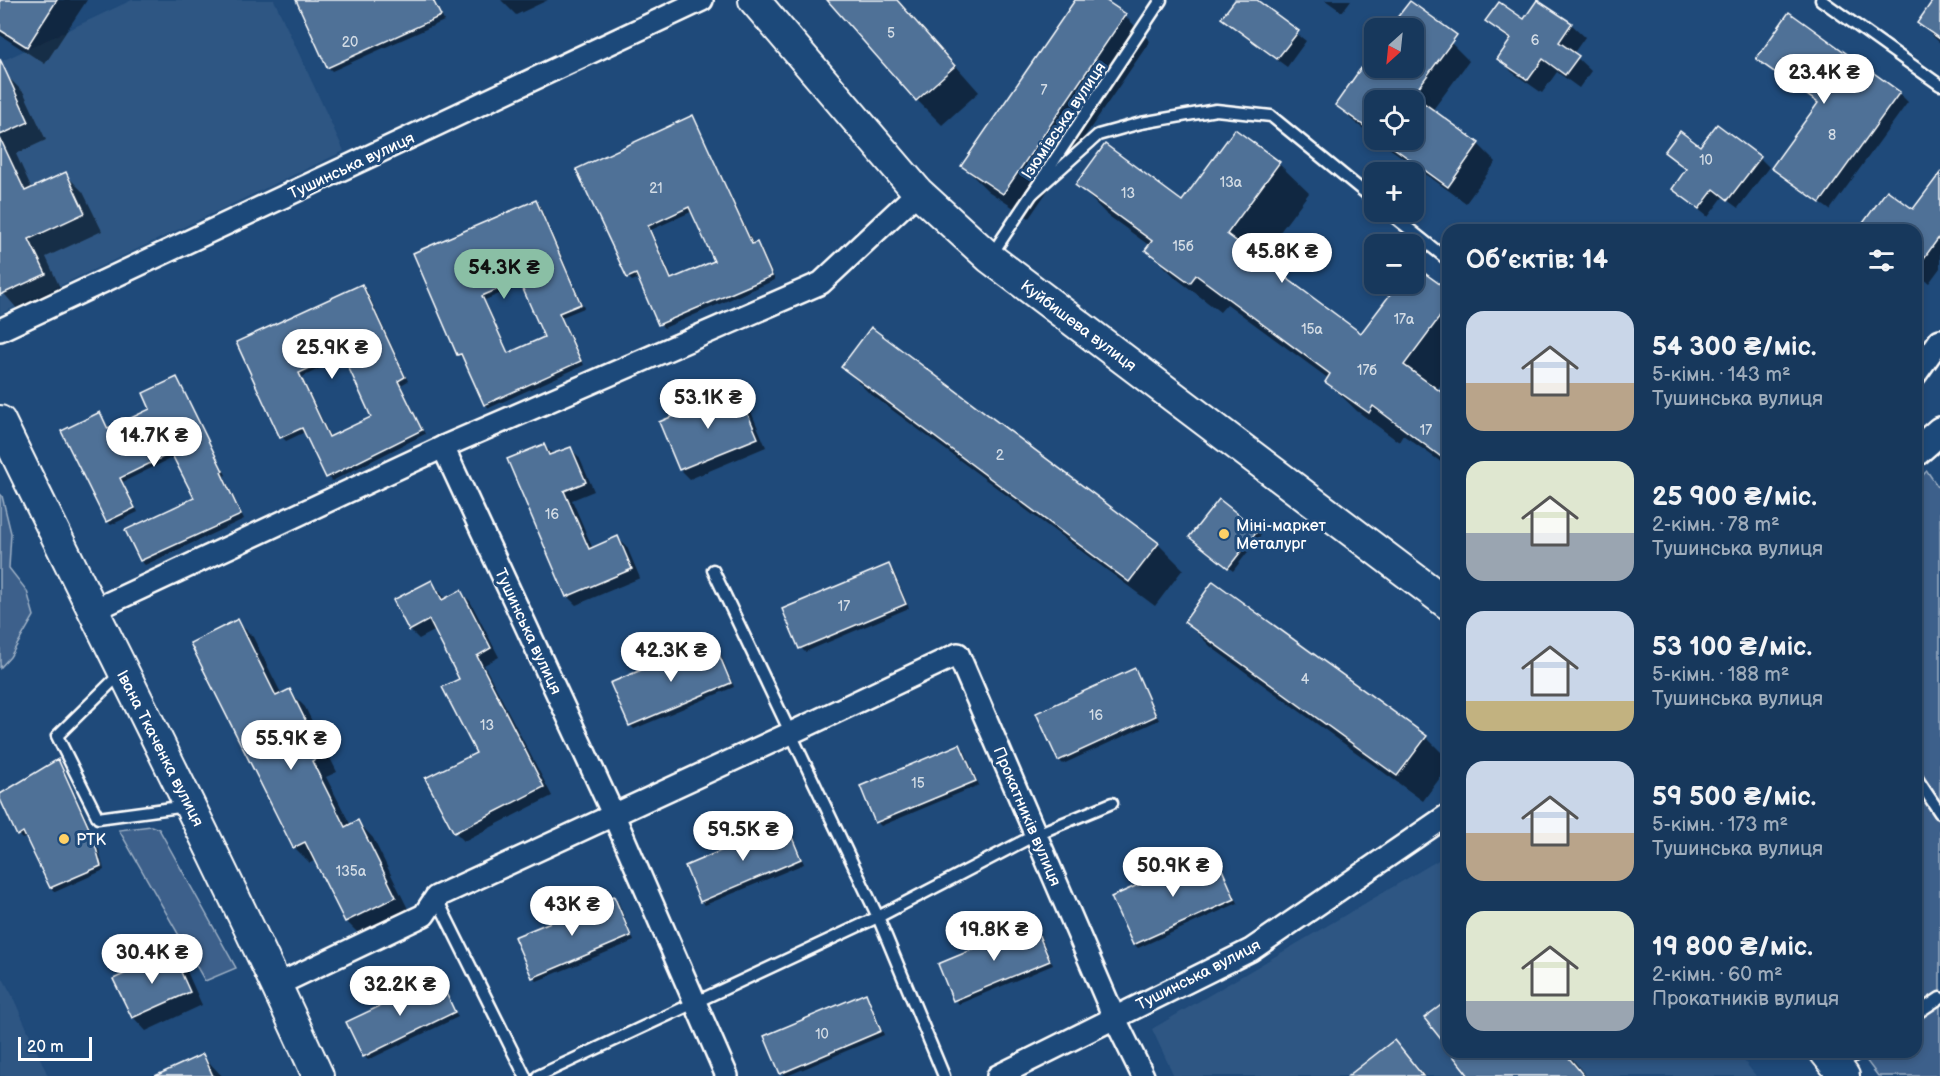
<!DOCTYPE html>
<html lang="uk">
<head>
<meta charset="utf-8">
<style>
  :root { --surface:#17385c; --page:#244365; --text:#f1f3f6; --muted:#9eacbb; --line:#365272; --accent:#8abfa5 }
  body { margin:0; font-family:"Balsamiq Sans",sans-serif; background:var(--page); color:var(--text); height:100vh; display:flex; flex-direction:column; font-size:22px; white-space:nowrap }
  * { box-sizing:border-box; margin:0 }
  p { font-size:20px; color:var(--muted) }
  .icon { flex:none; width:33px; height:33px; fill:none; stroke:currentColor; stroke-width:2; stroke-linecap:round; stroke-linejoin:round }
  .map { position:relative; flex:1; overflow:hidden }
  .side { position:absolute; left:1442px; top:224px; width:480px; height:834px; display:flex; flex-direction:column; background:var(--surface); border-radius:18px; box-shadow:0 3px 9px #0003,0 0 0 2px var(--line) }
  .side>* { flex:none }
  .needle { width:39px; rotate:207deg }
  .tools { position:absolute; left:1364px; top:18px; display:grid; gap:12px }
  .tools a { display:grid; place-items:center; width:60px; height:60px; border-radius:12px; background:var(--surface); box-shadow:0 3px 9px #0003,0 0 0 2px var(--line); font-size:30px }
  .scale { position:absolute; left:18px; bottom:15px; width:74px; box-sizing:border-box; padding-left:6px; border:3px solid #fff; border-top:0; font-size:16px; line-height:21px; white-space:nowrap; color:#fff; -webkit-text-stroke:4px #1f4a7a; paint-order:stroke }
  .price { position:absolute; translate:-50% -51px; padding:0 14px; border-radius:21px; background:#fff; color:#222; font-size:20px; line-height:39px; filter:drop-shadow(0 2px 3px #0008) }
  .price::after { content:''; position:absolute; left:50%; top:36px; width:18px; height:14px; margin-left:-9px; background:inherit; clip-path:polygon(0 0,100% 0,50% 100%) }
  .price.active { background:var(--accent); color:#111 }
  ul { padding:0; list-style:none }
  li { display:flex; align-items:center; gap:18px; height:150px; padding:0 24px }
  li span { display:grid; place-items:center; flex:none; width:168px; height:120px; border-radius:18px; color:#555 }
  li>.icon { margin-inline-start:auto }
  span .icon { width:72px; height:72px; fill:#fffc; stroke-width:1 }
  li b { font-size:26px }
  h2 { display:flex; justify-content:space-between; align-items:center; height:72px; padding:0 24px; font-size:26px }
  .map>svg:first-child { display:block }
</style>
</head>
<body>
<div class="map">
<svg width="1940" height="1076" viewBox="0 0 1940 1076">
  <rect width="100%" height="100%" fill="#1f4a7a"/>
  <filter id="ink" filterUnits="userSpaceOnUse"><feTurbulence type="fractalNoise" baseFrequency=".0167" numOctaves="2"/><feDisplacementMap in="SourceGraphic" scale="12" xChannelSelector="R" yChannelSelector="G"/><feConvolveMatrix kernelMatrix="1 2 1 2 8 2 1 2 1" color-interpolation-filters="sRGB"/></filter>
  <g filter="url(#ink)">
    <g fill="#2e5683">
      <polygon points="132,0 274,0 344,151 0,314 0,62"/>
      <polygon points="1447,855 1448,1052 1737,1052 1756,1076 1174,1076 1152,1029"/>
      <polygon points="0,973 12,995 48,1076 0,1076"/>
    </g>
    <g fill="#3c618b" stroke="#9eb0c5" stroke-width="1.5">
      <polygon points="1927,471 1940,490 1940,1076 1878,1076 1860,1052 1916,1052 1916,482"/>
      <polygon points="0,494 2,496 11,533 9,568 27,591 34,616 10,657 0,668"/>
      <polygon points="151,826 159,829 236,968 205,981 119,830"/>
    </g>
    <g fill="#0007" fill-rule="evenodd">
      <polygon points="0,0 87,0 45,64 0,35"/>
      <polygon points="298,0 434,0 444,21 332,71 328,67"/>
      <polygon points="501,0 548,0 516,15"/>
      <polygon points="829,0 898,0 979,92 942,125 917,100"/>
      <polygon points="1077,0 1103,0 1125,16 1150,41 1029,218 988,191 963,166"/>
      <polygon points="1237,0 1255,0 1306,41 1287,67 1232,27 1223,18"/>
      <polygon points="1325,0 1351,0 1342,12"/>
      <polygon points="1935,0 1940,0 1940,43 1919,23"/>
      <polygon points="1405,10 1451,43 1469,61 1432,111 1478,144 1496,162 1466,203 1378,140 1413,140 1413,100 1374,100 1374,136 1354,122 1336,104 1374,52 1374,68 1413,68 1413,28 1391,28"/>
      <polygon points="1487,21 1571,24 1585,37 1573,54 1591,71 1579,88 1557,72 1542,93 1512,72 1499,58 1511,41"/>
      <polygon points="1758,58 1899,93 1908,102 1830,210 1782,176 1773,167 1819,105 1767,67"/>
      <polygon points="7,76 24,93 46,140 16,154 32,189 65,174 83,192 102,231 46,257 62,292 20,312 0,289 0,79"/>
      <path d="M692,117L696,121L754,245L757,244L761,248L775,280L664,328L660,324L639,278L632,281L628,277L578,170ZM693,211L716,261L673,280L651,230Z"/>
      <polygon points="1235,131 1279,164 1309,193 1259,260 1361,335 1400,284 1413,284 1413,267 1448,292 1448,375 1436,391 1448,399 1448,467 1403,435 1399,442 1357,411 1327,382 1329,379 1227,304 1220,312 1177,279 1147,250 1150,246 1106,214 1077,184 1182,203"/>
      <polygon points="1700,148 1760,158 1769,167 1738,208 1723,197 1708,217 1674,189 1688,170 1666,152"/>
      <polygon points="1940,175 1940,268 1929,283 1916,273 1914,211"/>
      <path d="M536,202L540,206L584,308L562,317L584,365L489,408L485,404L465,358L463,359L459,355L415,254ZM523,284L546,338L509,354L485,300Z"/>
      <path d="M362,285L366,289L408,381L401,385L425,434L332,481L328,477L305,432L286,441L282,437L238,343ZM345,357L373,417L331,438L302,377Z"/>
      <polygon points="843,367 1158,544 1183,569 1155,606 868,392"/>
      <polygon points="176,379 180,383 226,475 224,476 244,519 145,565 141,561 127,530 196,499 174,457 123,482 138,512 111,525 107,521 100,414 110,430 152,409"/>
      <polygon points="737,391 746,400 766,447 690,479 681,470 661,423"/>
      <polygon points="544,445 553,454 570,448 579,457 594,491 572,500 593,549 618,538 627,547 640,578 576,605 567,596"/>
      <polygon points="1219,501 1261,535 1233,571 1195,541"/>
      <polygon points="889,566 893,570 909,608 805,652 801,648"/>
      <polygon points="431,582 440,591 445,600 461,592 470,601 499,657 484,665 552,796 464,841 455,832 478,753 461,679 436,630 419,639 410,630"/>
      <polygon points="237,621 253,637 282,695 289,691 305,707 337,772 326,777 351,826 358,822 373,838 410,913 361,936 346,921 316,860 310,863 295,848 192,644"/>
      <polygon points="1186,622 1426,737 1448,759 1448,767 1423,801 1211,647"/>
      <polygon points="713,641 717,645 734,687 634,729 630,725"/>
      <polygon points="1134,670 1138,674 1159,720 1063,764 1059,760"/>
      <polygon points="960,745 964,749 979,785 881,826 877,822"/>
      <polygon points="57,760 61,764 97,842 104,870 55,892 51,888 27,837 22,839 18,835"/>
      <polygon points="786,825 790,829 804,864 705,905 701,901"/>
      <polygon points="1213,853 1217,857 1238,903 1138,948 1134,944"/>
      <polygon points="614,897 618,901 634,941 537,981 533,977"/>
      <polygon points="1034,925 1038,929 1053,965 959,1004 955,1000"/>
      <polygon points="172,954 185,967 202,1005 146,1031 133,1017"/>
      <polygon points="438,980 442,984 458,1017 368,1060 364,1056"/>
      <polygon points="865,995 869,999 884,1035 787,1076 781,1073"/>
      <polygon points="1394,1042 1425,1076 1350,1076"/>
      <polygon points="1452,1052 1567,1052 1586,1076 1471,1076"/>
      <polygon points="203,1056 222,1076 158,1076"/>
    </g>
    <g fill="#507197" stroke="#fff" stroke-width="1.5" fill-rule="evenodd">
      <polygon points="0,0 57,0 27,47 0,30"/>
      <polygon points="296,0 433,0 441,16 327,68"/>
      <polygon points="827,0 897,0 955,66 916,101"/>
      <polygon points="1075,0 1105,0 1126,14 1003,194 961,166"/>
      <polygon points="1235,0 1257,0 1299,31 1277,59 1221,18"/>
      <polygon points="1537,0 1572,23 1559,42 1579,56 1565,75 1543,59 1528,80 1497,59 1511,39 1485,21 1499,2 1524,19"/>
      <polygon points="1933,0 1940,0 1940,39 1917,23"/>
      <polygon points="1410,1 1457,35 1413,95 1479,143 1448,187 1383,140 1413,140 1413,95 1409,100 1374,100 1374,133 1335,105 1361,68 1413,68 1413,28 1389,28"/>
      <polygon points="1789,12 1900,92 1820,203 1771,168 1818,103 1756,59"/>
      <polygon points="0,59 29,122 0,135"/>
      <path d="M693,115L752,244L757,242L772,276L658,325L636,274L627,278L576,169ZM689,207L714,261L671,279L648,226Z"/>
      <polygon points="1717,124 1761,157 1728,200 1714,189 1699,209 1672,189 1686,169 1664,152 1680,131 1700,146"/>
      <polygon points="1235,129 1280,162 1227,234 1361,333 1398,284 1413,284 1413,265 1448,290 1448,306 1404,365 1448,397 1448,462 1373,406 1369,413 1325,382 1330,374 1196,275 1190,283 1145,250 1152,241 1075,185 1105,144 1182,201"/>
      <polygon points="0,138 25,191 66,172 85,213 29,239 46,274 0,295"/>
      <polygon points="1940,173 1940,236 1916,269 1916,230 1858,230 1887,190 1913,209"/>
      <path d="M536,200L581,304L559,313L581,361L484,405L461,354L457,355L413,253ZM519,280L544,337L508,353L482,296Z"/>
      <path d="M362,284L405,377L398,381L422,430L326,478L302,428L280,438L236,342ZM342,353L371,417L329,437L299,373Z"/>
      <polygon points="871,327 1159,543 1129,582 841,367"/>
      <polygon points="177,377 223,471 221,472 241,515 140,561 125,530 194,498 171,453 120,478 135,508 106,522 61,431 100,412 108,429 150,409 143,393"/>
      <polygon points="737,389 758,438 679,470 659,422"/>
      <polygon points="544,444 549,455 571,447 586,482 564,491 589,549 618,536 632,569 566,597 507,459"/>
      <polygon points="1219,499 1258,530 1228,568 1189,537"/>
      <polygon points="889,564 906,604 799,649 782,609"/>
      <polygon points="432,580 442,600 461,590 491,648 477,656 544,787 454,833 425,778 476,753 442,687 459,679 429,620 409,631 393,600"/>
      <polygon points="1213,581 1427,736 1397,776 1184,622"/>
      <polygon points="238,619 276,696 290,689 323,756 312,761 345,827 358,820 396,897 345,922 305,842 293,848 190,643"/>
      <polygon points="713,640 731,683 629,726 610,683"/>
      <polygon points="1135,668 1156,716 1058,761 1036,713"/>
      <polygon points="960,744 976,781 875,823 860,786"/>
      <polygon points="58,759 93,837 101,866 50,888 23,832 17,836 0,799 0,794"/>
      <polygon points="786,823 801,859 700,902 685,866"/>
      <polygon points="1214,851 1235,899 1133,945 1111,897"/>
      <polygon points="614,896 631,936 532,978 514,937"/>
      <polygon points="1034,924 1050,961 953,1001 938,964"/>
      <polygon points="172,952 190,992 132,1018 113,979"/>
      <polygon points="439,978 455,1012 363,1057 346,1022"/>
      <polygon points="866,993 881,1031 780,1074 764,1036"/>
      <polygon points="1448,1000 1448,1048 1424,1018"/>
      <polygon points="1394,1040 1423,1076 1348,1076"/>
      <polygon points="1450,1052 1564,1052 1584,1076 1469,1076"/>
      <polygon points="203,1054 213,1076 155,1076"/>
    </g>
    <g fill="none" stroke-linecap="round" stroke-linejoin="round">
      <defs>
        <g id="service">
          <polyline points="1821,0 1940,85"/>
          <polyline points="1032,194 1098,135 1141,123 1216,110 1271,116 1374,200"/>
          <polyline points="1388,212 1448,260"/>
          <polyline points="990,257 1161,0"/>
          <polyline points="713,570 878,917 944,1076"/>
          <polyline points="122,672 57,736 98,818 187,806"/>
          <polyline points="1916,777 1940,813"/>
          <polyline points="436,897 525,1076"/>
          <polyline points="1916,1014 1940,998"/>
          <polyline points="1838,1066 1860,1052"/>
          <polyline points="538,1076 878,917 1037,834 1112,803"/>
        </g>
        <g id="minor">
          <polyline points="0,330 702,0"/>
          <polyline points="1916,374 1940,340"/>
          <polyline points="443,447 614,816 727,1076"/>
          <polyline points="92,611 443,447 821,283 918,192"/>
          <polyline points="277,985 424,915 436,897 791,733 958,654 1114,1017 1143,1076"/>
          <polyline points="998,1076 1251,950 1448,815"/>
        </g>
        <polyline id="tertiary" points="1916,452 1940,431"/>
        <g id="secondary">
          <polyline points="754,0 918,192 990,258 1448,604"/>
          <path d="M0,421C106,640 218,855 318,1076"/>
          <polyline points="1825,1052 1844,1076"/>
        </g>
      </defs>
      <use href="#service" stroke="#fff" stroke-width="15"/>
      <use href="#minor" stroke="#fff" stroke-width="26"/>
      <use href="#tertiary" stroke="#fff" stroke-width="32"/>
      <use href="#secondary" stroke="#fff" stroke-width="34"/>
      <use href="#service" stroke="#1f4a7a" stroke-width="10"/>
      <use href="#minor" stroke="#1f4a7a" stroke-width="21"/>
      <use href="#tertiary" stroke="#1f4a7a" stroke-width="27"/>
      <use href="#secondary" stroke="#1f4a7a" stroke-width="30"/>
    </g>
  </g>
  <g fill="#ffd166" stroke="#1f4a7a" stroke-width="2">
    <circle cx="1224" cy="534" r="6"/>
    <circle cx="64" cy="839" r="6"/>
  </g>
  <g text-anchor="middle" stroke-width="6" stroke-linejoin="round" paint-order="stroke">
    <g font-size="14" fill="#d3dce5">
      <text x="891" y="38">5</text>
      <text x="1535" y="45">6</text>
      <text x="350" y="47">20</text>
      <text x="1044" y="95">7</text>
      <text x="1832" y="140">8</text>
      <text x="1706" y="165">10</text>
      <text x="1231" y="187">13а</text>
      <text x="656" y="193">21</text>
      <text x="1128" y="198">13</text>
      <text x="1183" y="251">15б</text>
      <text x="1404" y="324">17а</text>
      <text x="1312" y="334">15а</text>
      <text x="1367" y="375">17б</text>
      <text x="1426" y="435">17</text>
      <text x="1000" y="460">2</text>
      <text x="552" y="519">16</text>
      <text x="844" y="611">17</text>
      <text x="1305" y="684">4</text>
      <text x="1096" y="720">16</text>
      <text x="487" y="730">13</text>
      <text x="918" y="788">15</text>
      <text x="351" y="876">135а</text>
      <text x="822" y="1039">10</text>
    </g>
    <g font-size="16" fill="#fff" stroke="#1f4a7a">
      <text transform="translate(1063 120) rotate(-56)" y="6">Ізюмівська вулиця</text>
      <text transform="translate(351 165) rotate(-25)" y="6">Тушинська вулиця</text>
      <text transform="translate(1079 325) rotate(37)" y="6">Куйбишева вулиця</text>
      <text transform="translate(529 631) rotate(65)" y="6">Тушинська вулиця</text>
      <text transform="translate(161 748) rotate(63)" y="6">Івана Ткаченка вулиця</text>
      <text transform="translate(1028 816) rotate(67)" y="6">Прокатників вулиця</text>
      <text transform="translate(1198 974) rotate(-27)" y="6">Тушинська вулиця</text>
    </g>
    <g font-size="16" fill="#fff" stroke="#1f4a7a" text-anchor="start">
      <text x="1236" y="531">Міні-маркет<tspan x="1236" dy="18">Металург</tspan></text>
      <text x="76" y="845">РТК</text>
    </g>
  </g>
</svg>
<div class="tools">
<a><svg class="needle" viewBox="-14 -14 28 28"><path d="M0-13l5 13h-10z" fill="#e53935"/><path d="M0 13l5-13h-10z" fill="#9eacbb"/></svg></a>
<a><svg class="icon" aria-label="locate" viewBox="0 0 24 24"><circle cx="12" cy="12" r="6"/><path d="M12 2v4M12 18v4M2 12h4M18 12h4"/></svg></a>
<a>+</a>
<a>−</a>
</div>
<div class="scale">20 m</div>
<b class="price" style="left:1824px;top:105px">23.4K ₴</b>
<b class="price" style="left:1282px;top:284px">45.8K ₴</b>
<b class="price active" style="left:504px;top:300px">54.3K ₴</b>
<b class="price" style="left:332px;top:380px">25.9K ₴</b>
<b class="price" style="left:708px;top:430px">53.1K ₴</b>
<b class="price" style="left:154px;top:468px">14.7K ₴</b>
<b class="price" style="left:671px;top:683px">42.3K ₴</b>
<b class="price" style="left:291px;top:771px">55.9K ₴</b>
<b class="price" style="left:743px;top:862px">59.5K ₴</b>
<b class="price" style="left:1173px;top:898px">50.9K ₴</b>
<b class="price" style="left:572px;top:937px">43K ₴</b>
<b class="price" style="left:994px;top:962px">19.8K ₴</b>
<b class="price" style="left:152px;top:985px">30.4K ₴</b>
<b class="price" style="left:400px;top:1017px">32.2K ₴</b>
<section class="side">
<h2>Об’єктів: 14<svg class="icon" aria-label="filters" viewBox="0 0 24 24"><path d="M4 7h16M4 17h16"/><circle cx="9" cy="7" r="2"/><circle cx="15" cy="17" r="2"/></svg></h2>
<ul>
<li><span style="background:linear-gradient(#c9d6e8 60%,#b9a48a 0)"><svg class="icon" aria-label="home" viewBox="0 0 24 24"><path d="M3 11l9-7 9 7M6 9v11h12V9"/></svg></span><div><b>54 300 ₴/міс.</b><p>5-кімн. · 143 m²</p><p>Тушинська вулиця</p></div></li>
<li><span style="background:linear-gradient(#dfe7d0 60%,#9aa5b1 0)"><svg class="icon" aria-label="home" viewBox="0 0 24 24"><path d="M3 11l9-7 9 7M6 9v11h12V9"/></svg></span><div><b>25 900 ₴/міс.</b><p>2-кімн. · 78 m²</p><p>Тушинська вулиця</p></div></li>
<li><span style="background:linear-gradient(#c9d6e8 75%,#c2b280 0)"><svg class="icon" aria-label="home" viewBox="0 0 24 24"><path d="M3 11l9-7 9 7M6 9v11h12V9"/></svg></span><div><b>53 100 ₴/міс.</b><p>5-кімн. · 188 m²</p><p>Тушинська вулиця</p></div></li>
<li><span style="background:linear-gradient(#c9d6e8 60%,#b9a48a 0)"><svg class="icon" aria-label="home" viewBox="0 0 24 24"><path d="M3 11l9-7 9 7M6 9v11h12V9"/></svg></span><div><b>59 500 ₴/міс.</b><p>5-кімн. · 173 m²</p><p>Тушинська вулиця</p></div></li>
<li><span style="background:linear-gradient(#dfe7d0 75%,#9aa5b1 0)"><svg class="icon" aria-label="home" viewBox="0 0 24 24"><path d="M3 11l9-7 9 7M6 9v11h12V9"/></svg></span><div><b>19 800 ₴/міс.</b><p>2-кімн. · 60 m²</p><p>Прокатників вулиця</p></div></li>
</ul>
</section>
</div>
</body>
</html>
